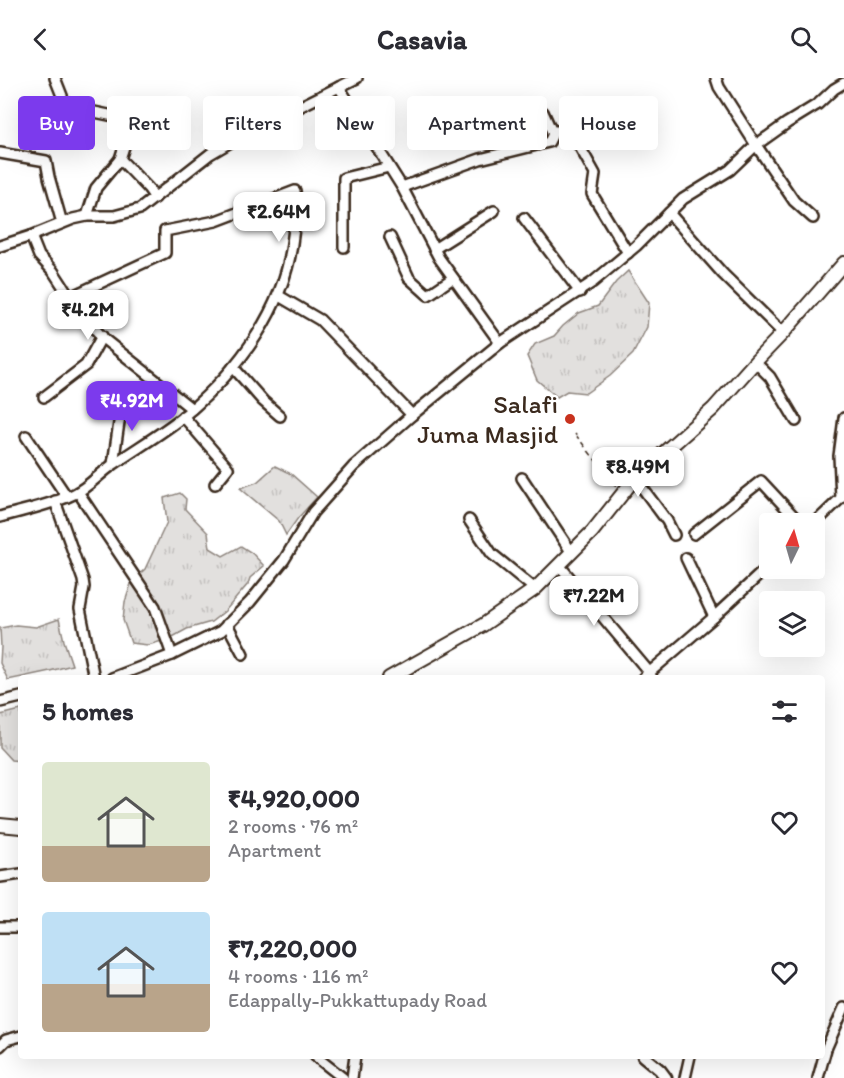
<!DOCTYPE html>
<html lang="en">
<head>
<meta charset="utf-8">
<style>
  :root { --surface:#fff; --page:#f7f7f7; --text:#2b2b33; --muted:#7c7c81; --accent:#7c3aed }
  body { margin:0; font-family:Itim,sans-serif; background:var(--page); color:var(--text); height:100vh; display:flex; flex-direction:column; font-size:22px; white-space:nowrap }
  * { box-sizing:border-box; margin:0 }
  p { font-size:20px; color:var(--muted) }
  .icon { flex:none; width:33px; height:33px; fill:none; stroke:currentColor; stroke-width:2; stroke-linecap:round; stroke-linejoin:round }
  .map { position:relative; flex:1; overflow:hidden }
  .sheet { position:absolute; left:18px; top:597px; width:807px; height:384px; display:flex; flex-direction:column; background:var(--surface); border-radius:6px; box-shadow:0 6px 24px #0002 }
  .sheet>* { flex:none }
  .hud { position:absolute; left:18px; top:18px; width:808px; height:54px; display:flex; gap:12px }
  .needle { width:39px; rotate:5deg }
  .buttons { position:absolute; left:759px; top:435px; display:grid; gap:12px }
  .buttons a { display:grid; place-items:center; width:66px; height:66px; border-radius:6px; background:var(--surface); box-shadow:0 6px 24px #0002; font-size:30px }
  .price { position:absolute; translate:-50% -51px; padding:0 14px; border-radius:12px; background:#fff; color:#222; font-size:20px; line-height:39px; filter:drop-shadow(0 2px 3px #0008) }
  .price::after { content:''; position:absolute; left:50%; top:36px; width:18px; height:14px; margin-left:-9px; background:inherit; clip-path:polygon(0 0,100% 0,50% 100%) }
  .price.active { background:var(--accent); color:#fff }
  ul { padding:0; list-style:none }
  li { display:flex; align-items:center; gap:18px; height:150px; padding:0 24px }
  li span { display:grid; place-items:center; flex:none; width:168px; height:120px; border-radius:6px; color:#555 }
  li>.icon { margin-inline-start:auto }
  span .icon { width:72px; height:72px; fill:#fffc; stroke-width:1 }
  li b { font-size:26px }
  h2 { display:flex; justify-content:space-between; align-items:center; height:72px; padding:0 24px; font-size:26px }
  .tag { padding:0 21px; border-radius:6px; background:var(--surface); box-shadow:0 6px 24px #0002; font-size:21px; line-height:54px }
  .tag.active { background:var(--accent); color:#fff }
  header { display:flex; justify-content:space-between; align-items:center; height:78px; padding:0 24px; background:var(--surface); font-size:27px; font-weight:700 }
  .map>svg:first-child { display:block }
</style>
</head>
<body>
<header><svg class="icon" aria-label="back" viewBox="0 0 24 24"><path d="M15 5l-7 7 7 7"/></svg>Casavia<svg class="icon" aria-label="search" viewBox="0 0 24 24"><circle cx="10" cy="10" r="6"/><path d="M15 15l6 6"/></svg></header>
<div class="map">
<svg width="844" height="1000" viewBox="0 0 844 1000">
  <defs>
    <pattern id="grass-tufts" width="24" height="20" patternUnits="userSpaceOnUse" patternTransform="scale(1.5)"><rect width="24" height="20" fill="#e2e0de"/><path d="M3 7l-1-3M5 7V3M7 7l1-3M15 17l-1-3M17 17v-4M19 17l1-3" fill="none" stroke="#c3c0be"/></pattern>
  </defs>
  <rect width="100%" height="100%" fill="#fff"/>
  <filter id="ink" filterUnits="userSpaceOnUse"><feTurbulence type="fractalNoise" baseFrequency=".0167" numOctaves="2"/><feDisplacementMap in="SourceGraphic" scale="12" xChannelSelector="R" yChannelSelector="G"/><feConvolveMatrix kernelMatrix="1 2 1 2 8 2 1 2 1" color-interpolation-filters="sRGB"/></filter>
  <g filter="url(#ink)">
    <g fill="url(#grass-tufts)" stroke="#8e857e" stroke-width="1.5">
      <polygon points="628,193 649,225 647,249 633,276 610,298 586,315 567,313 557,319 537,302 527,278 535,266 554,258 563,248 579,235 598,228 616,204"/>
      <polygon points="275,388 291,396 317,419 298,440 286,457 279,443 240,410 257,404"/>
      <polygon points="180,415 186,421 185,431 208,455 210,470 223,478 241,468 252,475 264,488 250,500 248,506 225,533 211,544 187,551 169,561 148,567 131,565 123,542 125,524 132,503 145,491 167,444 164,420"/>
      <polygon points="59,541 64,563 72,587 50,593 8,602 0,585 1,569 0,550 16,547 36,549"/>
      <polygon points="21,632 21,683 11,682 0,670 0,637"/>
    </g>
    <g fill="none" stroke-linecap="round" stroke-linejoin="round">
      <defs>
        <g id="minor">
          <polyline points="55,0 66,28 123,40 129,43 129,53 120,81 148,110 155,120"/>
          <polyline points="716,0 719,9 756,67 794,123 813,140"/>
          <polyline points="339,9 402,109 439,180 500,265"/>
          <polyline points="552,53 571,53 595,96 592,116 628,175"/>
          <polyline points="0,75 46,83 49,99 62,145"/>
          <polyline points="402,109 480,81 549,64 553,56 543,34"/>
          <polyline points="669,135 723,196 783,255"/>
          <polyline points="87,138 96,110 120,81"/>
          <polyline points="524,140 580,214"/>
          <polyline points="31,158 39,178 53,193 81,236 105,262 192,331"/>
          <polyline points="390,159 409,200 428,217 453,200"/>
          <polyline points="0,168 31,158 73,141 87,138 114,138 140,131 210,76 234,62 260,50 301,28 357,0"/>
          <polyline points="344,169 344,100 389,89"/>
          <polyline points="434,171 494,133"/>
          <polyline points="279,218 320,242 412,337"/>
          <polyline points="755,284 770,299 796,343"/>
          <polyline points="233,289 263,323 280,338"/>
          <polyline points="44,319 86,287 102,258"/>
          <polyline points="183,338 228,390 215,406"/>
          <polyline points="26,358 67,419"/>
          <polyline points="113,386 123,317"/>
          <polyline points="522,400 572,475"/>
          <polyline points="635,400 667,443 674,457"/>
          <polyline points="78,414 155,529 172,577"/>
          <polyline points="55,423 83,502 84,509 80,531 94,600"/>
          <path d="M0,439C24,432 51,427 74,416C89,409 100,395 114,386C137,370 163,355 185,337C239,292 286,229 293,158C295,143 297,128 295,113L216,143L165,153V175L70,219"/>
          <polyline points="469,442 492,476 535,511"/>
          <polyline points="814,446 841,420 839,378 844,340"/>
          <polyline points="694,456 761,403 801,446"/>
          <polyline points="686,480 714,539"/>
          <polyline points="559,487 649,594 652,600"/>
          <polyline points="227,546 243,576"/>
          <polyline points="112,600 172,577 221,553 250,524 284,482 313,434 354,388 412,337 500,265 593,204 636,168 683,121 730,92 756,67 787,45 818,26 834,11 844,5"/>
          <polyline points="643,600 714,539 770,487"/>
          <polyline points="0,624 21,619"/>
          <polyline points="0,799 21,796"/>
          <polyline points="0,849 21,849"/>
          <polyline points="0,968 6,962 21,958"/>
          <polyline points="315,978 343,1000"/>
          <polyline points="352,1000 355,978"/>
          <polyline points="685,1000 690,978"/>
          <polyline points="818,1000 826,971 844,930"/>
        </g>
        <polyline id="tertiary" points="643,978 660,992 666,1000"/>
        <g id="secondary">
          <polyline points="389,600 483,547 535,511 592,454 635,400 713,331 755,284 783,255 844,185"/>
          <polyline points="0,747 21,749"/>
        </g>
      </defs>
      <use href="#minor" stroke="#3b2a1e" stroke-width="14"/>
      <use href="#tertiary" stroke="#3b2a1e" stroke-width="15"/>
      <use href="#secondary" stroke="#3b2a1e" stroke-width="16"/>
      <polyline stroke="#3b2a1e" stroke-width="1.5" stroke-dasharray="6 4.5" stroke-linecap="butt" points="575,356 616,408"/>
      <use href="#minor" stroke="#fff" stroke-width="9"/>
      <use href="#tertiary" stroke="#fff" stroke-width="10"/>
      <use href="#secondary" stroke="#fff" stroke-width="12"/>
    </g>
  </g>
  <circle fill="#c8321e" stroke="#fff" stroke-width="2" cx="570" cy="341" r="6"/>
  <g text-anchor="middle" stroke-width="4.5" stroke-linejoin="round" paint-order="stroke">
    <g font-size="26" fill="#3b2a1e" stroke="#fff" text-anchor="end">
      <text x="558" y="335">Salafi<tspan x="558" dy="30">Juma Masjid</tspan></text>
    </g>
  </g>
</svg>
<div class="buttons">
<a><svg class="needle" viewBox="-14 -14 28 28"><path d="M0-13l5 13h-10z" fill="#e53935"/><path d="M0 13l5-13h-10z" fill="#7c7c81"/></svg></a>
<a><svg class="icon" aria-label="layers" viewBox="0 0 24 24"><path d="M12 4l9 5-9 5-9-5zM3 14l9 5 9-5"/></svg></a>
</div>
<b class="price" style="left:279px;top:165px">₹2.64M</b>
<b class="price" style="left:88px;top:263px">₹4.2M</b>
<b class="price active" style="left:132px;top:354px">₹4.92M</b>
<b class="price" style="left:638px;top:420px">₹8.49M</b>
<b class="price" style="left:594px;top:549px">₹7.22M</b>
<div class="hud">
<a class="tag active">Buy</a>
<a class="tag">Rent</a>
<a class="tag">Filters</a>
<a class="tag">New</a>
<a class="tag">Apartment</a>
<a class="tag">House</a>
</div>
<section class="sheet">
<h2>5 homes<svg class="icon" aria-label="filters" viewBox="0 0 24 24"><path d="M4 7h16M4 17h16"/><circle cx="9" cy="7" r="2"/><circle cx="15" cy="17" r="2"/></svg></h2>
<ul>
<li><span style="background:linear-gradient(#dfe7d0 70%,#b9a48a 0)"><svg class="icon" aria-label="home" viewBox="0 0 24 24"><path d="M3 11l9-7 9 7M6 9v11h12V9"/></svg></span><div><b>₹4,920,000</b><p>2 rooms · 76 m²</p><p>Apartment</p></div><svg class="icon" aria-label="heart" viewBox="0 0 24 24"><path d="M12 20l-8-8c-3-5 5-10 8-4 3-6 11-1 8 4z"/></svg></li>
<li><span style="background:linear-gradient(#bfe0f5 60%,#b9a48a 0)"><svg class="icon" aria-label="home" viewBox="0 0 24 24"><path d="M3 11l9-7 9 7M6 9v11h12V9"/></svg></span><div><b>₹7,220,000</b><p>4 rooms · 116 m²</p><p>Edappally-Pukkattupady Road</p></div><svg class="icon" aria-label="heart" viewBox="0 0 24 24"><path d="M12 20l-8-8c-3-5 5-10 8-4 3-6 11-1 8 4z"/></svg></li>
</ul>
</section>
</div>
</body>
</html>
